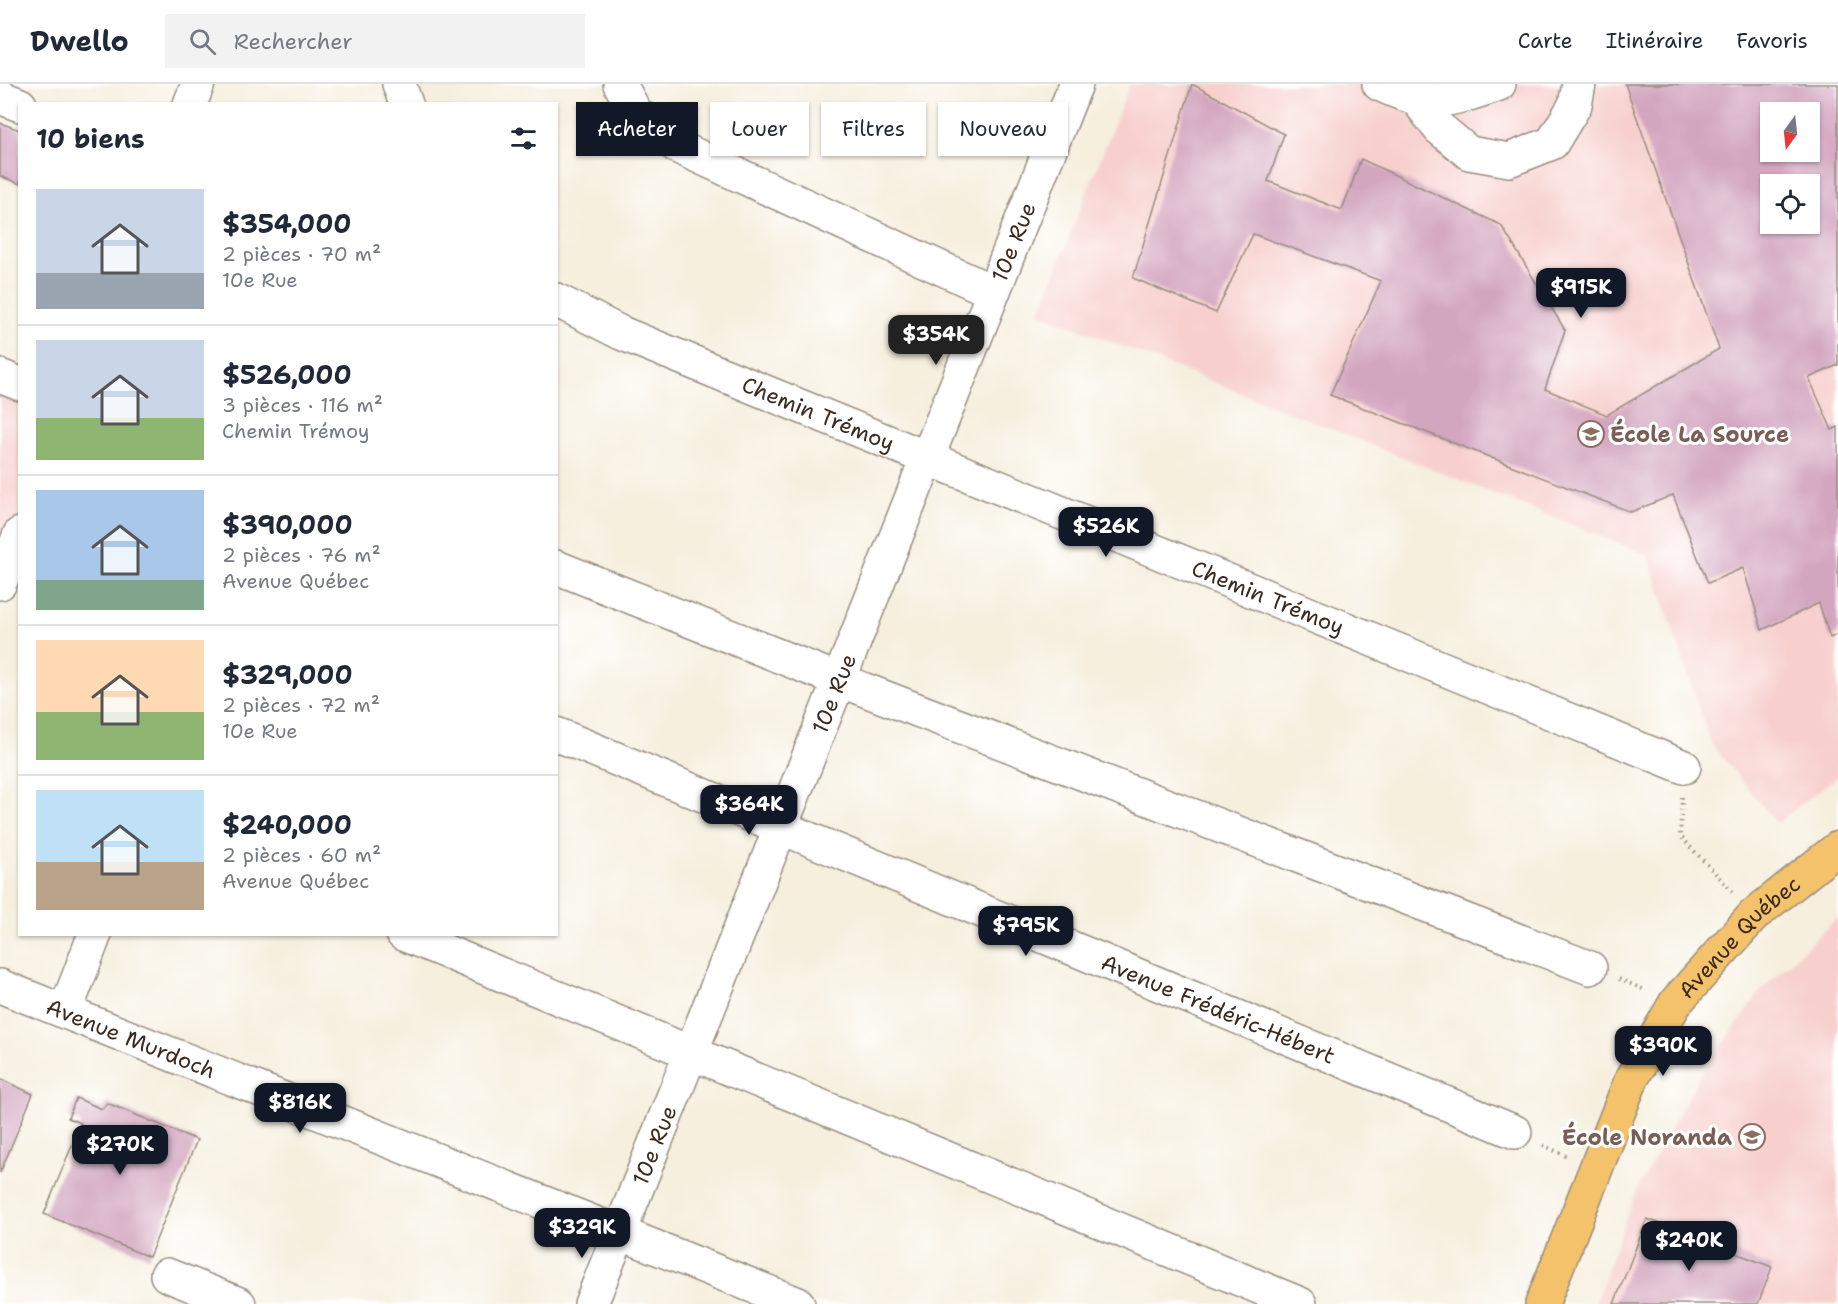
<!DOCTYPE html>
<html lang="fr">
<head>
<meta charset="utf-8">
<style>
  :root { --surface:#fff; --page:#f2f2f3; --text:#1f2937; --muted:#747a83; --line:#e0e1e3; --accent:#111827 }
  body { margin:0; font-family:"Shantell Sans",sans-serif; background:var(--page); color:var(--text); height:100vh; display:flex; flex-direction:column; font-size:22px; white-space:nowrap }
  * { box-sizing:border-box; margin:0 }
  p { font-size:20px; color:var(--muted) }
  .icon { flex:none; width:33px; height:33px; fill:none; stroke:currentColor; stroke-width:2; stroke-linecap:round; stroke-linejoin:round }
  .map { position:relative; flex:1; overflow:hidden }
  .side { position:absolute; left:18px; top:18px; width:540px; height:834px; display:flex; flex-direction:column; background:var(--surface); border-radius:0px; box-shadow:0 2px 4px #0004 }
  .side>* { flex:none }
  .banner { position:absolute; left:576px; top:18px; width:570px; height:54px; display:flex; gap:12px }
  .needle { width:39px; rotate:195deg }
  .buttons { position:absolute; left:1760px; top:18px; display:grid; gap:12px }
  .buttons a { display:grid; place-items:center; width:60px; height:60px; border-radius:0px; background:var(--surface); box-shadow:0 2px 4px #0004; font-size:30px }
  .price { position:absolute; translate:-50% -51px; padding:0 14px; border-radius:12px; background:var(--accent); color:#fff; font-size:20px; line-height:39px; filter:drop-shadow(0 2px 3px #0008) }
  .price::after { content:''; position:absolute; left:50%; top:36px; width:18px; height:14px; margin-left:-9px; background:inherit; clip-path:polygon(0 0,100% 0,50% 100%) }
  .price.active { background:#222; color:#fff }
  ul { padding:0; list-style:none }
  li { display:flex; align-items:center; gap:18px; height:150px; padding:0 18px }
  li+li { border-top:2px solid var(--line) }
  li span { display:grid; place-items:center; flex:none; width:168px; height:120px; border-radius:0px; color:#555 }
  li>.icon { margin-inline-start:auto }
  span .icon { width:72px; height:72px; fill:#fffc; stroke-width:1 }
  li b { font-size:26px }
  h2 { display:flex; justify-content:space-between; align-items:center; height:72px; padding:0 18px; font-size:26px }
  .chip { padding:0 21px; border-radius:0px; background:var(--surface); box-shadow:0 2px 4px #0004; font-size:21px; line-height:54px }
  .chip.active { background:var(--accent); color:#fff }
  header { display:flex; align-items:center; gap:36px; box-sizing:border-box; height:84px; padding:0 30px; background:var(--surface); border-bottom:2px solid var(--line) }
  header strong { font-size:28px }
  nav { display:flex; gap:33px; margin-inline-start:auto; font-size:21px }
  .search { width:420px; height:54px; background:var(--page); display:flex; align-items:center; gap:15px; box-sizing:border-box; padding:0 21px; border-radius:0px; color:var(--muted); font-size:22px }
  .map>svg:first-child { display:block }
</style>
</head>
<body>
<header>
<strong>Dwello</strong>
<div class="search"><svg class="icon" aria-label="search" viewBox="0 0 24 24"><circle cx="10" cy="10" r="6"/><path d="M15 15l6 6"/></svg>Rechercher</div>
<nav><a>Carte</a><a>Itinéraire</a><a>Favoris</a></nav>
</header>
<div class="map">
<svg width="1838" height="1220" viewBox="0 0 1838 1220">
  <rect width="100%" height="100%" fill="#fff"/>
  <filter id="ink" filterUnits="userSpaceOnUse"><feTurbulence type="fractalNoise" baseFrequency=".0167" numOctaves="2"/><feDisplacementMap in="SourceGraphic" scale="12" xChannelSelector="R" yChannelSelector="G"/><feConvolveMatrix kernelMatrix="1 2 1 2 8 2 1 2 1" color-interpolation-filters="sRGB"/></filter>
  <filter id="wash" filterUnits="userSpaceOnUse"><feTurbulence type="fractalNoise" baseFrequency=".008" numOctaves="4" result="noise"/><feDisplacementMap in="SourceGraphic" scale="24" xChannelSelector="R" yChannelSelector="G"/><feGaussianBlur stdDeviation="1.35" result="paint"/><feColorMatrix in="noise" values="0 0 0 0 0 0 0 0 0 0 0 0 0 0 0 0 0 1.4 0 .05"/><feComposite in="paint" operator="in"/></filter>
  <g filter="url(#wash)">
    <rect width="100%" height="100%" fill="#f6efde"/>
    <g fill="#f7d0ce" fill-rule="evenodd">
      <path d="M1130,0H1838V692L1777,739L1711,660L1648,471L1039,229ZM1770,28H1809V68H1770ZM1770,100H1809V140H1770Z"/>
      <polygon points="0,292 20,300 19,450 0,499"/>
      <polygon points="1838,833 1838,1220 1595,1220 1635,1110 1697,996 1763,904"/>
    </g>
    <g id="blocks">
      <g fill="#d3a6bf" fill-rule="evenodd">
        <path d="M1192,0L1284,50L1268,97L1342,126L1361,75L1501,141L1565,246L1545,305L1607,331L1719,265L1625,0H1838V281L1809,294L1832,346L1838,343V550L1830,554L1819,519L1762,546L1743,484L1708,499L1673,411L1631,428L1330,311L1381,197L1253,150L1216,229L1133,194ZM1770,28H1809V68H1770ZM1770,100H1809V140H1770Z"/>
        <polygon points="0,39 20,46 20,100 0,92"/>
        <polygon points="0,995 33,1010 0,1089"/>
        <polygon points="76,1014 102,1025 107,1019 197,1056 149,1173 44,1130 81,1039 68,1034"/>
        <polygon points="1647,1135 1772,1183 1758,1220 1614,1220"/>
      </g>
    </g>
  </g>
  <g filter="url(#ink)">
    <use href="#blocks" fill-opacity="0" stroke="#988c7e" stroke-width="1.5"/>
    <g fill="none" stroke-linecap="round" stroke-linejoin="round">
      <defs>
        <g id="minor">
          <polyline points="399,0 406,20"/>
          <polyline points="620,0 635,28 678,63 993,208"/>
          <path d="M1379,0C1430,24 1447,18 1499,0"/>
          <polyline points="0,13 20,21"/>
          <polyline points="1416,14 1439,44 1469,69 1509,76 1552,59 1575,21 1579,0"/>
          <polyline points="190,20 198,0"/>
          <path id="s1" d="M556,216L621,249L1684,683"/>
          <polyline points="0,292 20,300"/>
          <polyline points="556,483 839,596 1590,884"/>
          <polyline points="0,499 20,450"/>
          <path id="s2" d="M556,650L1515,1048"/>
          <polyline points="403,850 1300,1220"/>
          <path id="s3" d="M0,902L798,1220"/>
          <polyline points="65,928 95,850"/>
          <polyline points="167,1191 239,1220"/>
          <path id="s4" d="M591,1220L1076,0"/>
        </g>
        <g id="major">
          <path id="s5" d="M1542,1220L1632,994L1676,918L1755,830L1838,764"/>
        </g>
      </defs>
      <use href="#minor" stroke="#988c7e" stroke-width="36"/>
      <use href="#major" stroke="#988c7e" stroke-width="36"/>
      <g stroke="#988c7e" stroke-width="4" stroke-dasharray="1.5 4.5" stroke-linecap="butt">
        <polyline points="1682,713 1680,752 1733,808"/>
        <polyline points="1619,895 1645,906"/>
        <polyline points="1543,1061 1566,1072"/>
      </g>
      <use href="#minor" stroke="#fff" stroke-width="33"/>
      <use href="#major" stroke="#f3c26a" stroke-width="33"/>
    </g>
  </g>
  <defs>
    <symbol id="school-ring" viewBox="-11 -11 22 22"><circle r="9.5" fill="#fff" stroke="#8d6e63" stroke-width="1.5"/><path d="M0-5L7-2L0 1L-7-2ZM-4 1L0 2.5L4 1V4Q0 6-4 4Z" fill="#8d6e63"/></symbol>
  </defs>
  <g fill-rule="evenodd">
    <use href="#school-ring" x="1576" y="335" width="30" height="30"/>
    <use href="#school-ring" x="1737" y="1038" width="30" height="30"/>
  </g>
  <g text-anchor="middle" stroke-width="6" stroke-linejoin="round" paint-order="stroke">
    <g font-size="22" fill="#3b2a1e" stroke="#fff">
      <text dy="8" stroke="none"><textPath href="#s4" startOffset="1143">10e Rue</textPath></text>
      <text dy="8" stroke="none"><textPath href="#s1" startOffset="286">Chemin Trémoy</textPath></text>
      <text dy="8" stroke="none"><textPath href="#s1" startOffset="772">Chemin Trémoy</textPath></text>
      <text dy="8" stroke="none"><textPath href="#s4" startOffset="657">10e Rue</textPath></text>
      <text dy="8" stroke="none"><textPath href="#s5" startOffset="422">Avenue Québec</textPath></text>
      <text dy="8" stroke="none"><textPath href="#s2" startOffset="717">Avenue Frédéric-Hébert</textPath></text>
      <text dy="8" stroke="none"><textPath href="#s3" startOffset="141">Avenue Murdoch</textPath></text>
      <text dy="8" stroke="none"><textPath href="#s4" startOffset="171">10e Rue</textPath></text>
    </g>
    <g font-size="22" font-weight="bold" fill="#785e54" stroke="#fff" text-anchor="start">
      <text x="1610" y="358">École La Source</text>
      <text x="1732" y="1061" text-anchor="end">École Noranda</text>
    </g>
  </g>
</svg>
<div class="buttons">
<a><svg class="needle" viewBox="-14 -14 28 28"><path d="M0-13l5 13h-10z" fill="#e53935"/><path d="M0 13l5-13h-10z" fill="#747a83"/></svg></a>
<a><svg class="icon" aria-label="locate" viewBox="0 0 24 24"><circle cx="12" cy="12" r="6"/><path d="M12 2v4M12 18v4M2 12h4M18 12h4"/></svg></a>
</div>
<b class="price" style="left:1581px;top:235px">$915K</b>
<b class="price active" style="left:936px;top:282px">$354K</b>
<b class="price" style="left:1106px;top:474px">$526K</b>
<b class="price" style="left:749px;top:752px">$364K</b>
<b class="price" style="left:1026px;top:873px">$795K</b>
<b class="price" style="left:1663px;top:993px">$390K</b>
<b class="price" style="left:300px;top:1050px">$816K</b>
<b class="price" style="left:120px;top:1092px">$270K</b>
<b class="price" style="left:582px;top:1175px">$329K</b>
<b class="price" style="left:1689px;top:1188px">$240K</b>
<div class="banner">
<a class="chip active">Acheter</a>
<a class="chip">Louer</a>
<a class="chip">Filtres</a>
<a class="chip">Nouveau</a>
</div>
<section class="side">
<h2>10 biens<svg class="icon" aria-label="filters" viewBox="0 0 24 24"><path d="M4 7h16M4 17h16"/><circle cx="9" cy="7" r="2"/><circle cx="15" cy="17" r="2"/></svg></h2>
<ul>
<li><span style="background:linear-gradient(#c9d6e8 70%,#9aa5b1 0)"><svg class="icon" aria-label="home" viewBox="0 0 24 24"><path d="M3 11l9-7 9 7M6 9v11h12V9"/></svg></span><div><b>$354,000</b><p>2 pièces · 70 m²</p><p>10e Rue</p></div></li>
<li><span style="background:linear-gradient(#c9d6e8 65%,#8fb573 0)"><svg class="icon" aria-label="home" viewBox="0 0 24 24"><path d="M3 11l9-7 9 7M6 9v11h12V9"/></svg></span><div><b>$526,000</b><p>3 pièces · 116 m²</p><p>Chemin Trémoy</p></div></li>
<li><span style="background:linear-gradient(#a9c7e8 75%,#7fa58c 0)"><svg class="icon" aria-label="home" viewBox="0 0 24 24"><path d="M3 11l9-7 9 7M6 9v11h12V9"/></svg></span><div><b>$390,000</b><p>2 pièces · 76 m²</p><p>Avenue Québec</p></div></li>
<li><span style="background:linear-gradient(#ffd9b3 60%,#8fb573 0)"><svg class="icon" aria-label="home" viewBox="0 0 24 24"><path d="M3 11l9-7 9 7M6 9v11h12V9"/></svg></span><div><b>$329,000</b><p>2 pièces · 72 m²</p><p>10e Rue</p></div></li>
<li><span style="background:linear-gradient(#bfe0f5 60%,#b9a48a 0)"><svg class="icon" aria-label="home" viewBox="0 0 24 24"><path d="M3 11l9-7 9 7M6 9v11h12V9"/></svg></span><div><b>$240,000</b><p>2 pièces · 60 m²</p><p>Avenue Québec</p></div></li>
</ul>
</section>
</div>
</body>
</html>
